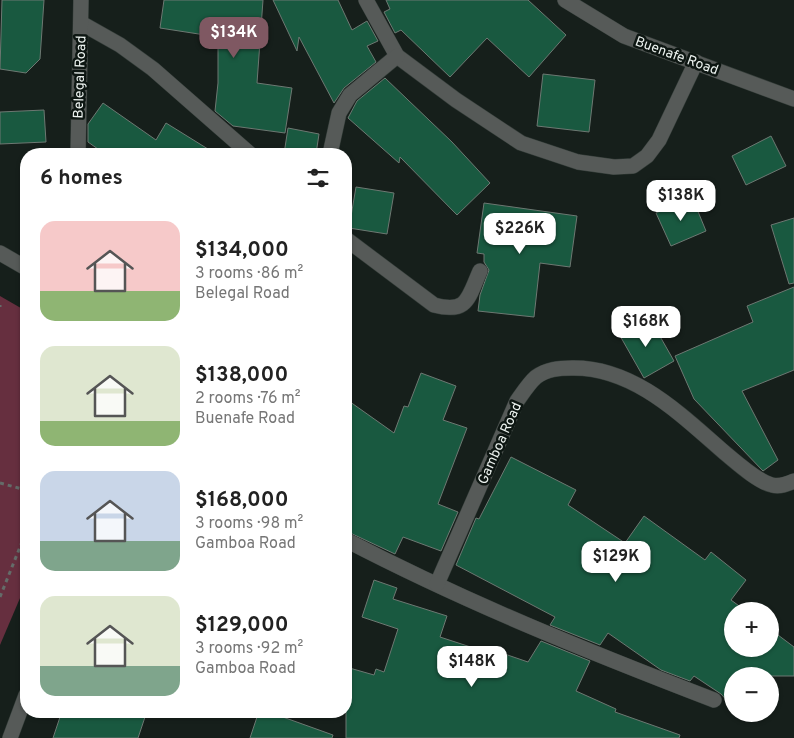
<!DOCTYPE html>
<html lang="en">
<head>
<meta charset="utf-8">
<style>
  :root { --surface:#fff; --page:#f2f2f2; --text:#222; --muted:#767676; --accent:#7f5862 }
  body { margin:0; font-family:Overpass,sans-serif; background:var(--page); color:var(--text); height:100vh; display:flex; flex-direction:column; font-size:19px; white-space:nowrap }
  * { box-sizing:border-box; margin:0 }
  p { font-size:16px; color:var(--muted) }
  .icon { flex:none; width:28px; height:28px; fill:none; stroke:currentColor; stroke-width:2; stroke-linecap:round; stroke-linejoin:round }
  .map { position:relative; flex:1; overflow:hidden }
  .details { position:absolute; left:20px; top:148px; width:332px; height:570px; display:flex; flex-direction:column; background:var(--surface); border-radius:20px; box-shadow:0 1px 4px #0004 }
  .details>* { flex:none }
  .tools { position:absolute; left:724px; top:602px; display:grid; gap:10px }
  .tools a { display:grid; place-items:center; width:55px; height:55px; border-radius:50%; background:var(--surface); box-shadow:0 1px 4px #0004; font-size:25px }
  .price { position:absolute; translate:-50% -42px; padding:0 11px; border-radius:10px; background:#fff; color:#222; font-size:16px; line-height:32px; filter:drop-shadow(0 1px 2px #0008) }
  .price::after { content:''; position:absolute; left:50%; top:30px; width:15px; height:11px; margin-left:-8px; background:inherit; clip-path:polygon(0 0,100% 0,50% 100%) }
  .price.active { background:var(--accent); color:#fff }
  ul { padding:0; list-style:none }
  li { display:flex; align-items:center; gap:15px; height:125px; padding:0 20px }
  li span { display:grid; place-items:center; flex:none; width:140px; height:100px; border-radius:15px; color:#555 }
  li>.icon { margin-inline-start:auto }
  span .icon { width:60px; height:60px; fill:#fffc; stroke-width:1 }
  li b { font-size:21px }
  h2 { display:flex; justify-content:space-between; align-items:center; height:60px; padding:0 20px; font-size:21px }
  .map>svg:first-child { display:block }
</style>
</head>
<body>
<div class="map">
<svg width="794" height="738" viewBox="0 0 794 738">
  <rect width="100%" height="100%" fill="#161f1b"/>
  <polygon fill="#662f3f" points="0,296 26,311 26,584 0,645"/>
  <g fill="#195940" stroke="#6d7872">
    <polygon points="2,0 44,0 40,59 26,73 0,69"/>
    <polygon points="164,0 263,0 257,83 292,88 285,133 233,126 215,111 218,83 218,37 160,28"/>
    <polygon points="273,0 338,0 352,30 367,21 378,41 367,46 376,62 344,88 334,103 299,37 297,51"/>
    <polygon points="386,0 528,0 566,35 529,77 487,38 450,77 401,30 395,33 384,12 390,9"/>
    <polygon points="543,74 595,80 589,132 537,126"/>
    <polygon points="385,78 452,142 490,183 457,215 400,157 399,163 348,118 357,101"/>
    <polygon points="103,103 156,140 166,123 216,154 105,154 88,142 88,124"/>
    <polygon points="44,110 46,142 0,144 0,112"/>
    <polygon points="288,128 319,134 316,154 284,154"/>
    <polygon points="771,136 786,166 746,185 732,156"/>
    <polygon points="356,187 394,193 387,234 349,228"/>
    <polygon points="692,197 706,231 671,246 656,213"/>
    <polygon points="484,203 577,216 570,267 540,263 534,317 478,311 480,295 489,270 484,262 484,254 477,253"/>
    <polygon points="794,218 794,283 789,284 771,225"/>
    <polygon points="794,287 794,370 742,391 778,460 763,471 694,399 675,356 753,322 747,306"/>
    <polygon points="649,317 674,361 644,378 619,334"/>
    <polygon points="421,373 456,386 443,420 467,428 438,504 458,512 441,551 403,537 395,554 346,531 346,399 394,433 404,406 408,407"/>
    <polygon points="511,457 576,490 568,505 625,543 644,516 705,560 711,552 746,580 731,600 746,611 732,611 732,649 770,649 770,629 794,647 794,676 732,676 732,706 721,694 694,676 690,681 661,670 608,633 600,645 550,625 555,617 456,565 476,518 479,519"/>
    <polygon points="374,580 397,588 393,599 447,616 440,637 489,653 490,649 528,662 541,641 590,661 576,691 616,709 615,712 680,735 679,738 346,738 346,667 374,675 376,669 384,672 398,629 362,617"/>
    <polygon points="62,711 147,711 138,738 53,738"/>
    <polygon points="259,711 266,711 333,735 332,738 250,738"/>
  </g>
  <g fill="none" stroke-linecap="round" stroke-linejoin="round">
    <defs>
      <g id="street">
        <polyline points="366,0 397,56 456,100 521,143 578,162 614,167 633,166 647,156 659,140 696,62"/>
        <polyline points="565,0 624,36 794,99"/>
        <polyline points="81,23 120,45 153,69 250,154"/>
        <polyline points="78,154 81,0"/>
        <polyline points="330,154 339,113 350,95 397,56"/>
        <path d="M346,239L434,305C468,314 468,298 480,271"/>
        <polyline points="0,253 26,268"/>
        <path d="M346,540C465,602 589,652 714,700"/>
        <path d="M437,584L517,401C522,394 529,383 536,377C547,369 559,368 572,368C634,367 681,415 725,453C736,462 758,482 772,485C780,487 787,484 794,481"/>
        <polyline points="10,738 26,695"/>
      </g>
    </defs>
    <use href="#street" stroke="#343d39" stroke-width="16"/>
    <g stroke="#646c69" stroke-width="3" stroke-dasharray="4 4" stroke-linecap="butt">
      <polyline points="0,305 0,307"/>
      <polyline points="0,483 26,490"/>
      <polyline points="0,597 26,532"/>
    </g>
    <use href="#street" stroke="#565a58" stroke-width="15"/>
  </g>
  <g text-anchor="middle" stroke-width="5" stroke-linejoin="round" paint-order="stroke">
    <g font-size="14" fill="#ecf2ef" stroke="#0d1612">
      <text transform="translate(677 55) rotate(20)" y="5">Buenafe Road</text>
      <text transform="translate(79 77) rotate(-88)" y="5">Belegal Road</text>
      <text transform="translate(499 443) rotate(-66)" y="5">Gamboa Road</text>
    </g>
  </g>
</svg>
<div class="tools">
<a>+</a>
<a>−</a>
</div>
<b class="price active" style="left:234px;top:59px">$134K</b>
<b class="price" style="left:681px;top:222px">$138K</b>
<b class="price" style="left:520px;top:255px">$226K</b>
<b class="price" style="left:646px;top:348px">$168K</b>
<b class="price" style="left:616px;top:583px">$129K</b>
<b class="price" style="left:472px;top:688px">$148K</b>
<section class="details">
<h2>6 homes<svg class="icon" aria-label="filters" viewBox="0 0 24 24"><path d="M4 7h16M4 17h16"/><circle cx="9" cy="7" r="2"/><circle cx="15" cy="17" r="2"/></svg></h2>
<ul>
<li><span style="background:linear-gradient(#f6c9c9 70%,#8fb573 0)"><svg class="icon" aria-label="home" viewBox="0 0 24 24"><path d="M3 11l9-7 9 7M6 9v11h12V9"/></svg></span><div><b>$134,000</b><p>3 rooms · 86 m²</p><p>Belegal Road</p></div></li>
<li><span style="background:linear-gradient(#dfe7d0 75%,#8fb573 0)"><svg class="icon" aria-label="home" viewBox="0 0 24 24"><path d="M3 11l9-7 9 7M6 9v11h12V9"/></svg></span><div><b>$138,000</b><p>2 rooms · 76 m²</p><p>Buenafe Road</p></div></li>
<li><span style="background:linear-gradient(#c9d6e8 70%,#7fa58c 0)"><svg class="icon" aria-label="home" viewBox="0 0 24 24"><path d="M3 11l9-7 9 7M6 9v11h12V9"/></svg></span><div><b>$168,000</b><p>3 rooms · 98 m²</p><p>Gamboa Road</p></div></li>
<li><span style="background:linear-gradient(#dfe7d0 70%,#7fa58c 0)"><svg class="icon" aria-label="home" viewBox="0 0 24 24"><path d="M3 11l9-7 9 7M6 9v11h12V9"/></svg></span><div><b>$129,000</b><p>3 rooms · 92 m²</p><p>Gamboa Road</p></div></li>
</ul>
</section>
</div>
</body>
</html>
